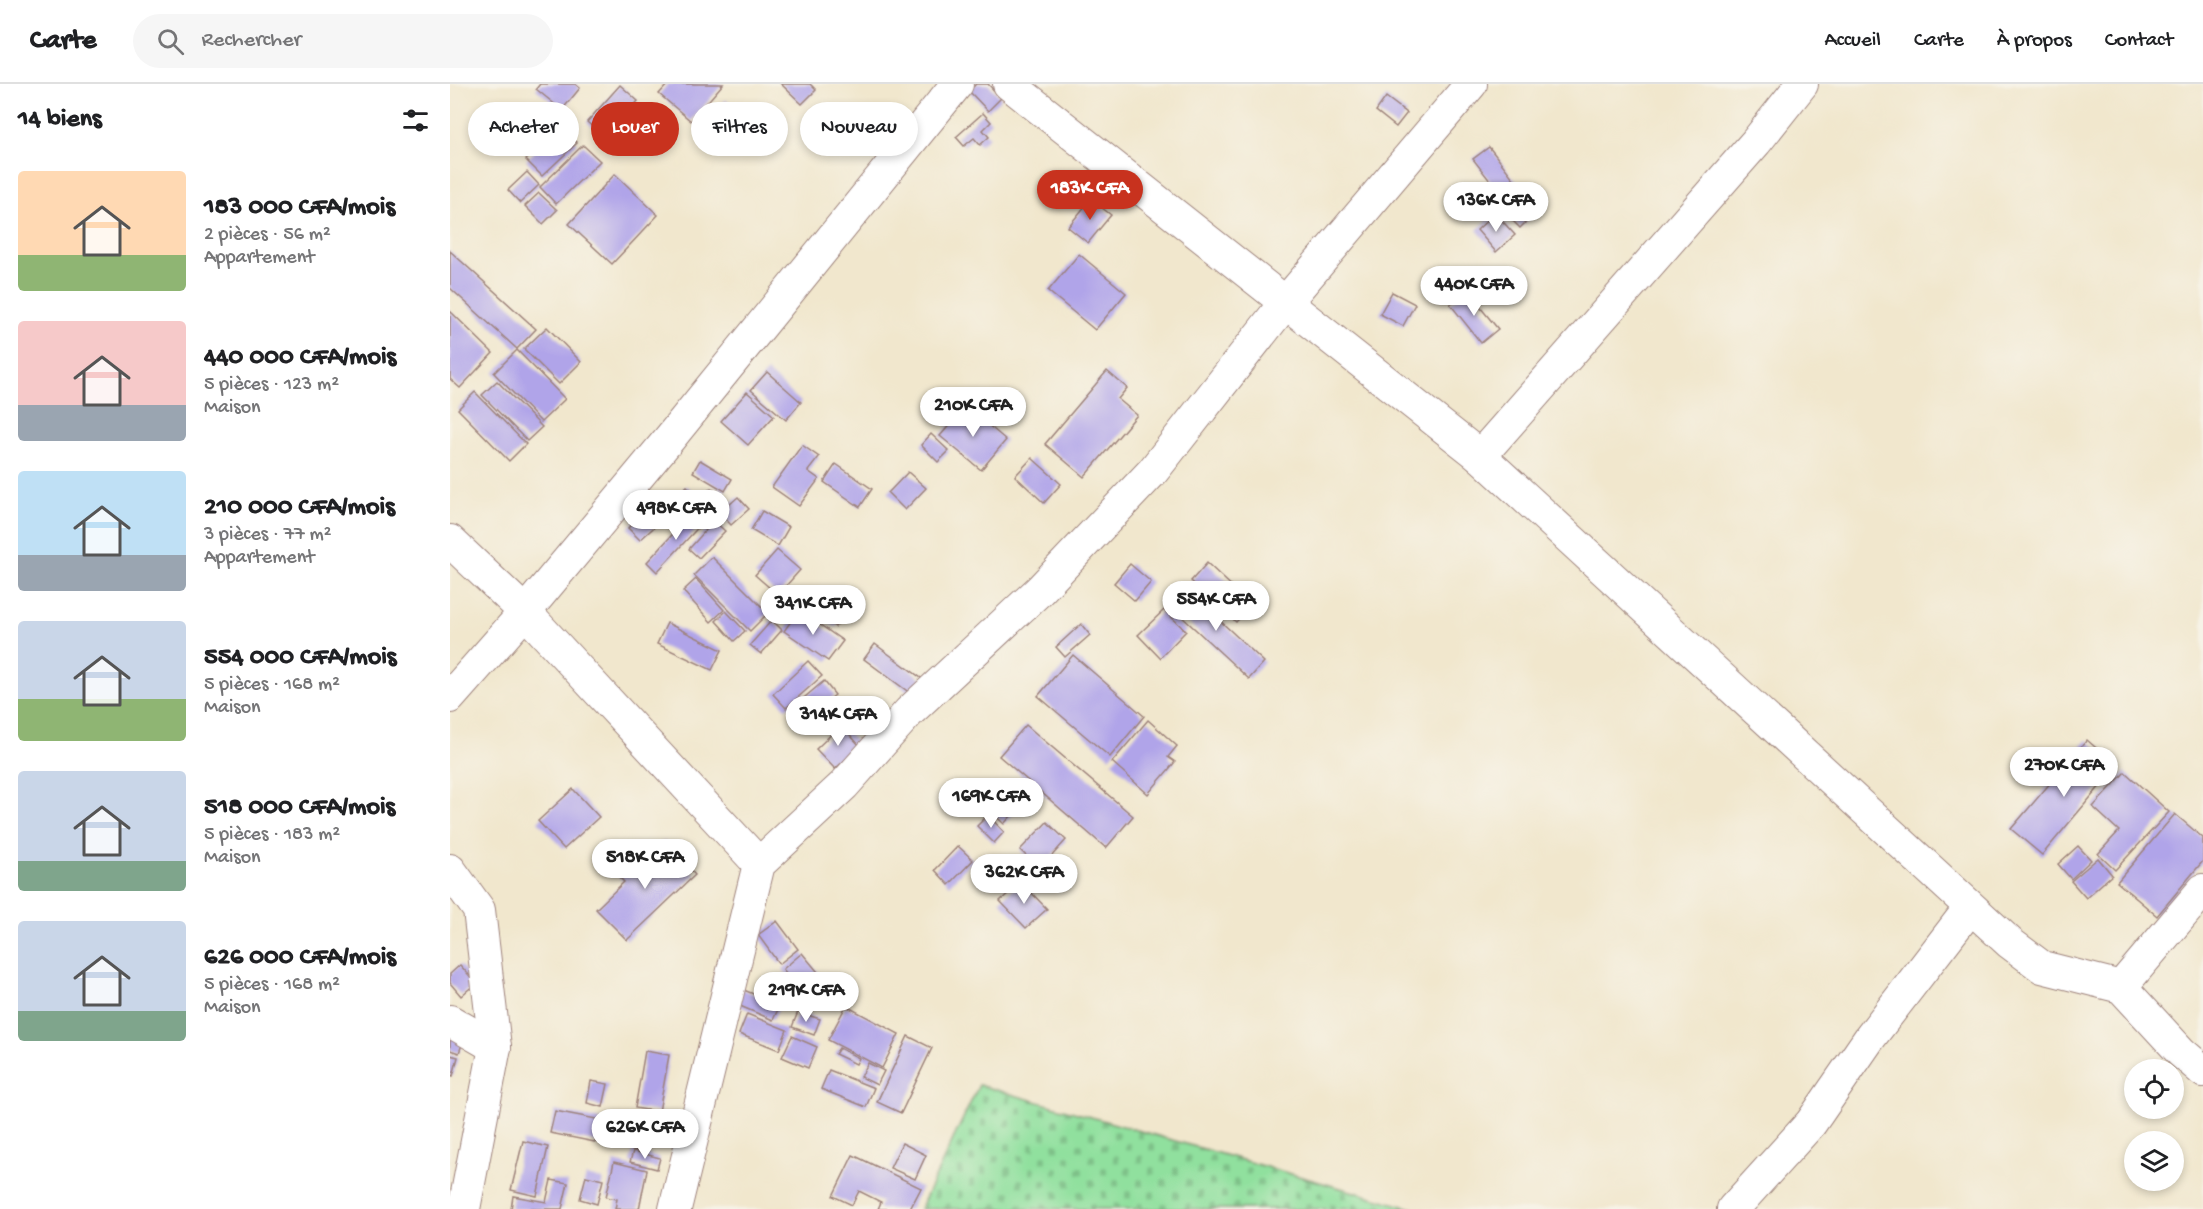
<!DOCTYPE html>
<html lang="fr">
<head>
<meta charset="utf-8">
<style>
  :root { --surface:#fff; --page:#f6f6f6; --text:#202124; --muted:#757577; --line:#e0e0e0; --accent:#c8321e }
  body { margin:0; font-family:"Gochi Hand",sans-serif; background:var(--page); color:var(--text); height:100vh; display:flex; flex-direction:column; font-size:22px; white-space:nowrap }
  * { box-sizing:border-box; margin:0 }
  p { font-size:20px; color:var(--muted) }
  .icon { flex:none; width:33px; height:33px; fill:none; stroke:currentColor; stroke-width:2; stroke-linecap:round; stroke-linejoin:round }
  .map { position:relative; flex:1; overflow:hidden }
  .details { display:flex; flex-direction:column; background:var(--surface); width:450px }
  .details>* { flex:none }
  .top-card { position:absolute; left:18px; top:18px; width:570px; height:54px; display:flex; gap:12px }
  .buttons { position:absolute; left:1674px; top:975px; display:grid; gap:12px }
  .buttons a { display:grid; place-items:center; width:60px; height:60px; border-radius:50%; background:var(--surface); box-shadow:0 3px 9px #0003; font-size:30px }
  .price { position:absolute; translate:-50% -51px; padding:0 14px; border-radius:21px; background:#fff; color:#222; font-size:20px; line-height:39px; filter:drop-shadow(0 2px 3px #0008) }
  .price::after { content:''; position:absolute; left:50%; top:36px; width:18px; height:14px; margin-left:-9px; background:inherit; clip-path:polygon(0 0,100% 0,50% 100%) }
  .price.active { background:var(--accent); color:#fff }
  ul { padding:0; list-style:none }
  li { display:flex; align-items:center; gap:18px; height:150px; padding:0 18px }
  li span { display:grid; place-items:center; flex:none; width:168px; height:120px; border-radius:6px; color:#555 }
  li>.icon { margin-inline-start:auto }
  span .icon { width:72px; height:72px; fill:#fffc; stroke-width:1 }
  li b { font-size:26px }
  h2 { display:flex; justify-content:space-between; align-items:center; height:72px; padding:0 18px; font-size:26px }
  .pill { padding:0 21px; border-radius:27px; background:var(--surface); box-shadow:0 3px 9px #0003; font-size:21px; line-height:54px }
  .pill.active { background:var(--accent); color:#fff }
  header { display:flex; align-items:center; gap:36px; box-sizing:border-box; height:84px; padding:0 30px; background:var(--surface); border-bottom:2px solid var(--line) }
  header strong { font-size:28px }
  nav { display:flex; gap:33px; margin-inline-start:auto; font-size:21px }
  .search { width:420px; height:54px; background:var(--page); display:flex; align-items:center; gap:15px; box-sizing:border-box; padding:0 21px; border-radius:33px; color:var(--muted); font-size:22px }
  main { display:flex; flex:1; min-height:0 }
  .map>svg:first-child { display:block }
</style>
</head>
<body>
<header>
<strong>Carte</strong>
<div class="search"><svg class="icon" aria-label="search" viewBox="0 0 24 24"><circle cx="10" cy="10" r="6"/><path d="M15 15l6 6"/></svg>Rechercher</div>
<nav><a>Accueil</a><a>Carte</a><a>À propos</a><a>Contact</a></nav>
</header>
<main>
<section class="details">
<h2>14 biens<svg class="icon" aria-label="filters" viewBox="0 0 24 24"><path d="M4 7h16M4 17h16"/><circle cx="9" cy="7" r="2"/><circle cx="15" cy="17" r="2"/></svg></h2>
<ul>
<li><span style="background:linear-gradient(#ffd9b3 70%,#8fb573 0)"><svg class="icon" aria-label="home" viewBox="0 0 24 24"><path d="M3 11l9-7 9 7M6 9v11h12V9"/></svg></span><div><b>183 000 CFA/mois</b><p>2 pièces · 56 m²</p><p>Appartement</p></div></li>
<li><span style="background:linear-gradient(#f6c9c9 70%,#9aa5b1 0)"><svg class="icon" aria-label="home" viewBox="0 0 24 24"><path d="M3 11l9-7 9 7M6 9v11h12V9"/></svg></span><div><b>440 000 CFA/mois</b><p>5 pièces · 123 m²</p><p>Maison</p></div></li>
<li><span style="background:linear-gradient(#bfe0f5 70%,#9aa5b1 0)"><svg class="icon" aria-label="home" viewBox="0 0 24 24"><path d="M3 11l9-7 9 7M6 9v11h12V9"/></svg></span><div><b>210 000 CFA/mois</b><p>3 pièces · 77 m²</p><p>Appartement</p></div></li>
<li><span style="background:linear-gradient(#c9d6e8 65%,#8fb573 0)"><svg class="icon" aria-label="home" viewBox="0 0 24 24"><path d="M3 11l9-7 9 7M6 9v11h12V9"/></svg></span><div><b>554 000 CFA/mois</b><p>5 pièces · 168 m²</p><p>Maison</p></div></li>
<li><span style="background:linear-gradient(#c9d6e8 75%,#7fa58c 0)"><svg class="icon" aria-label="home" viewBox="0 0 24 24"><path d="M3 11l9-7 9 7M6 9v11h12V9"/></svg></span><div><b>518 000 CFA/mois</b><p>5 pièces · 183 m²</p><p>Maison</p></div></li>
<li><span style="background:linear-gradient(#c9d6e8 75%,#7fa58c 0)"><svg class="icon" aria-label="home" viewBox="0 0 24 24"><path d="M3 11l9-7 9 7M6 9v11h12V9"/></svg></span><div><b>626 000 CFA/mois</b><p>5 pièces · 168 m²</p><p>Maison</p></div></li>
</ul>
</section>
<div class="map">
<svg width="1753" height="1125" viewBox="0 0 1753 1125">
  <defs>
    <pattern id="cemetery-stones" width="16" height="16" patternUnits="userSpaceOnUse" patternTransform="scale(1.5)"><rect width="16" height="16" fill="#90e09e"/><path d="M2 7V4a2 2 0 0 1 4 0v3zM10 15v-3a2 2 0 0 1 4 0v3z" fill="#7ec088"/></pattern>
  </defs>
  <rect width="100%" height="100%" fill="#f7f3e8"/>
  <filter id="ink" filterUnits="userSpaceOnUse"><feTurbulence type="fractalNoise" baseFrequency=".0167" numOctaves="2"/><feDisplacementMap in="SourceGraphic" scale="12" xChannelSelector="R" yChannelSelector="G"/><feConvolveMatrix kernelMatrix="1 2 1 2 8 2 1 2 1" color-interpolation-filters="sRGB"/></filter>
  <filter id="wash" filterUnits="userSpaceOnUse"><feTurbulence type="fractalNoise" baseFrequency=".008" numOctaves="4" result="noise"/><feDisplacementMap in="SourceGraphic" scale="24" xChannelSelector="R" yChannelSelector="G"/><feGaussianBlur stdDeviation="1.35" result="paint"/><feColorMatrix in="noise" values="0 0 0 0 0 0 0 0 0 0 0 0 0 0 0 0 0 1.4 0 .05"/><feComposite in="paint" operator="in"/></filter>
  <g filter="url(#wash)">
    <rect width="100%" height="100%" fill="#f1e7cd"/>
    <polygon fill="url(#cemetery-stones)" stroke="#6d8064" stroke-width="1.5" points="529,1001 964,1125 470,1125"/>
    <g id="blocks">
      <g fill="#b0a4e9">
        <polygon points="90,0 125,0 130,4 112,26 86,5"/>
        <polygon points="218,0 273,0 241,37 209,10"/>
        <polygon points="331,0 360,0 366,6 352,20"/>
        <polygon points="526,0 538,0 551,14 538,27 519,7"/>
        <polygon points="170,1 188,17 155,54 137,38"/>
        <polygon points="936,13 957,29 946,43 926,27"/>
        <polygon points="276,16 300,41 273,68 249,43"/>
        <polygon points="533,29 541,38 533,46 539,53 530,61 524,54 514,62 506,53"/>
        <polygon points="110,43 127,59 92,92 76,76"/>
        <polygon points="133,61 150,77 106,120 90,103"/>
        <polygon points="1039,63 1067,99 1051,111 1023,75"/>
        <polygon points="77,88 89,101 70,119 58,106"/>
        <polygon points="165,90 208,131 162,180 119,140"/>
        <polygon points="89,109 107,126 93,140 75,122"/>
        <polygon points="641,115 661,131 638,159 618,143"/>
        <polygon points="1071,121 1082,132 1070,144 1059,133"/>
        <polygon points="1045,129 1065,151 1046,168 1027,146"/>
        <polygon points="0,167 86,245 67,265 0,204"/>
        <polygon points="629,170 676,209 645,246 598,207"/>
        <polygon points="1017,207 1048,245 1031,259 1000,220"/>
        <polygon points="942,208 965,220 953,242 930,230"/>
        <polygon points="0,227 43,269 10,304 0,295"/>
        <polygon points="97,243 131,278 109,300 74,265"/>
        <polygon points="67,266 115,315 91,338 44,289"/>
        <polygon points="657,287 677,304 668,315 687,331 634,393 595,360"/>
        <polygon points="317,288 351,318 336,336 301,306"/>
        <polygon points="47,297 92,343 77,357 32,311"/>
        <polygon points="25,308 76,360 59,377 8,325"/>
        <polygon points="297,308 324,332 298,361 271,337"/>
        <polygon points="516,322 556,356 531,386 490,352"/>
        <polygon points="481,350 499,367 488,378 471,361"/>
        <polygon points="352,361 369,373 358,387 369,395 349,422 322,403"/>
        <polygon points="582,374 611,400 594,419 565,392"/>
        <polygon points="250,376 282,395 275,407 243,388"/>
        <polygon points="386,380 422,405 410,423 374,398"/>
        <polygon points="458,388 476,404 455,426 438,409"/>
        <polygon points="237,402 245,410 229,427 220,417"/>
        <polygon points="261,404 271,414 257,427 247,417"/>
        <polygon points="288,413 299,425 281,441 270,429"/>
        <polygon points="198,424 211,437 190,456 178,444"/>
        <polygon points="245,426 255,436 207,488 197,478"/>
        <polygon points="312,427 339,443 328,462 301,446"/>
        <polygon points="264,437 275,447 249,474 239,465"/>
        <polygon points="327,466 350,486 328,511 305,491"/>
        <polygon points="262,473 318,529 300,547 244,491"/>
        <polygon points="757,479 802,521 786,538 741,497"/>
        <polygon points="680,480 701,498 685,517 664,499"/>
        <polygon points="246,495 274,526 261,538 233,507"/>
        <polygon points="733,502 814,578 799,595 717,519"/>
        <polygon points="378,509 399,526 385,543 364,525"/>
        <polygon points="349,526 393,557 378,577 334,547"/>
        <polygon points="714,526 736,547 710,574 688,551"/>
        <polygon points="276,527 295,547 284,557 266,537"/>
        <polygon points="322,536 332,546 311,570 300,561"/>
        <polygon points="217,539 272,566 262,586 207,560"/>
        <polygon points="631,540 640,551 615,573 606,563"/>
        <polygon points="425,560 475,597 464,612 414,575"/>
        <polygon points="623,571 694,632 660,673 588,612"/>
        <polygon points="358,577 372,592 336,624 323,610"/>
        <polygon points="374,597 385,611 360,631 349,618"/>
        <polygon points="698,636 727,662 718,673 725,678 698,710 662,678"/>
        <polygon points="391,641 410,662 385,685 366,665"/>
        <polygon points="576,641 683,732 656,764 549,672"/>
        <polygon points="1637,656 1667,682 1592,771 1561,745"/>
        <polygon points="1675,688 1719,728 1665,786 1648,770 1669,747 1643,723"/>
        <polygon points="543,701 568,724 554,740 528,715"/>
        <polygon points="123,705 149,733 114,765 88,737"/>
        <polygon points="1725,730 1753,754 1753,777 1707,832 1667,798"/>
        <polygon points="538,731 554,748 544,759 527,742"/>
        <polygon points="597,738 616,756 590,785 570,766"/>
        <polygon points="214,757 245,791 177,856 146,825 174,798 169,793 186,776 190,780"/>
        <polygon points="508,762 523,776 499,801 485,786"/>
        <polygon points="1628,762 1641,776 1621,795 1608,780"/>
        <polygon points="1648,774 1662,791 1636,814 1621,797"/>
        <polygon points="571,798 597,825 576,844 550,817"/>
        <polygon points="327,837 348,865 329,880 308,851"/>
        <polygon points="352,869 372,893 352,910 333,885"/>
        <polygon points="10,881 26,899 11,912 0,899 0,890"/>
        <polygon points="289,904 330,921 323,936 283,919"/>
        <polygon points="396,922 449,950 432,984 378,956"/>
        <polygon points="348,928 370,935 364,951 342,943"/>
        <polygon points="297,930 337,946 329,966 289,950"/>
        <polygon points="0,947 15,951 9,969 0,966"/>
        <polygon points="342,952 367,963 358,984 332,973"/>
        <polygon points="458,952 482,964 451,1029 427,1018"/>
        <polygon points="389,964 409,974 406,980 385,970"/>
        <polygon points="195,967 219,971 209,1028 185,1024"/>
        <polygon points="0,971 8,973 3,992 0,991"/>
        <polygon points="418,979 434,987 427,1001 411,993"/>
        <polygon points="379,986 424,1004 416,1023 371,1005"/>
        <polygon points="141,997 158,1000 153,1023 137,1019"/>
        <polygon points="105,1027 198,1045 194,1068 100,1049"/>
        <polygon points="73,1057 98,1063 87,1112 61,1106"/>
        <polygon points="452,1059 476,1071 465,1095 440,1084"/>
        <polygon points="183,1067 210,1074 207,1085 180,1078"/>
        <polygon points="403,1071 471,1104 460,1125 428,1125 431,1118 409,1107 402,1121 383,1112"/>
        <polygon points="164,1078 197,1086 189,1125 165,1125 167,1115 156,1113"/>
        <polygon points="136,1092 153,1096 147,1120 130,1115"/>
        <polygon points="101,1096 118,1099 112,1125 61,1125 63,1112 96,1118"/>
      </g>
    </g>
  </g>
  <g filter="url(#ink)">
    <use href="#blocks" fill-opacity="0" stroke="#9e837c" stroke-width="1.5"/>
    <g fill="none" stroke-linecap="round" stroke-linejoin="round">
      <defs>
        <g id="minor">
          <polyline points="559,0 1030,372 1560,859 1592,883 1671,903 1731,968 1753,987"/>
          <polyline points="1030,372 1306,58 1352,0"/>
          <polyline points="0,457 75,528 0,613"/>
          <polyline points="309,780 75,528 220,354 507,0"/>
          <polyline points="0,786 29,826 45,963"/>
          <polyline points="1671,903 1753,806"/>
          <polyline points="0,937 45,963 14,1125"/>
          <polyline points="225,1125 309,780 394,701 459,628 590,506 703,387 835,219 1021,0"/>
          <polyline points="1283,1125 1361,1039 1419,955 1520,824"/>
        </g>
      </defs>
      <use href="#minor" stroke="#9e837c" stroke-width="34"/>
      <use href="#minor" stroke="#fff" stroke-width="32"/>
    </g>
  </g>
</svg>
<div class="buttons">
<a><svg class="icon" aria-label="locate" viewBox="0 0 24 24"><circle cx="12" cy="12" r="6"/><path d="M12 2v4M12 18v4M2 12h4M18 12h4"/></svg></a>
<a><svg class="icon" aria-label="layers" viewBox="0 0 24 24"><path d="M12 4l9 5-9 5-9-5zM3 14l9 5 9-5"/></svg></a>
</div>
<b class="price active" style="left:640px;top:137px">183K CFA</b>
<b class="price" style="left:1046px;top:149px">136K CFA</b>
<b class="price" style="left:1024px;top:233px">440K CFA</b>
<b class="price" style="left:523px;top:354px">210K CFA</b>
<b class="price" style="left:226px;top:457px">498K CFA</b>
<b class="price" style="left:766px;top:548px">554K CFA</b>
<b class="price" style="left:363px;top:552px">341K CFA</b>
<b class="price" style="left:388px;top:663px">314K CFA</b>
<b class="price" style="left:1614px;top:714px">270K CFA</b>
<b class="price" style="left:541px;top:745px">169K CFA</b>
<b class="price" style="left:195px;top:806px">518K CFA</b>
<b class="price" style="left:574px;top:821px">362K CFA</b>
<b class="price" style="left:356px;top:939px">219K CFA</b>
<b class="price" style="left:195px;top:1076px">626K CFA</b>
<div class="top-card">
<a class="pill">Acheter</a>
<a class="pill active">Louer</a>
<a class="pill">Filtres</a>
<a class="pill">Nouveau</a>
</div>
</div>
</main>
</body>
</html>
